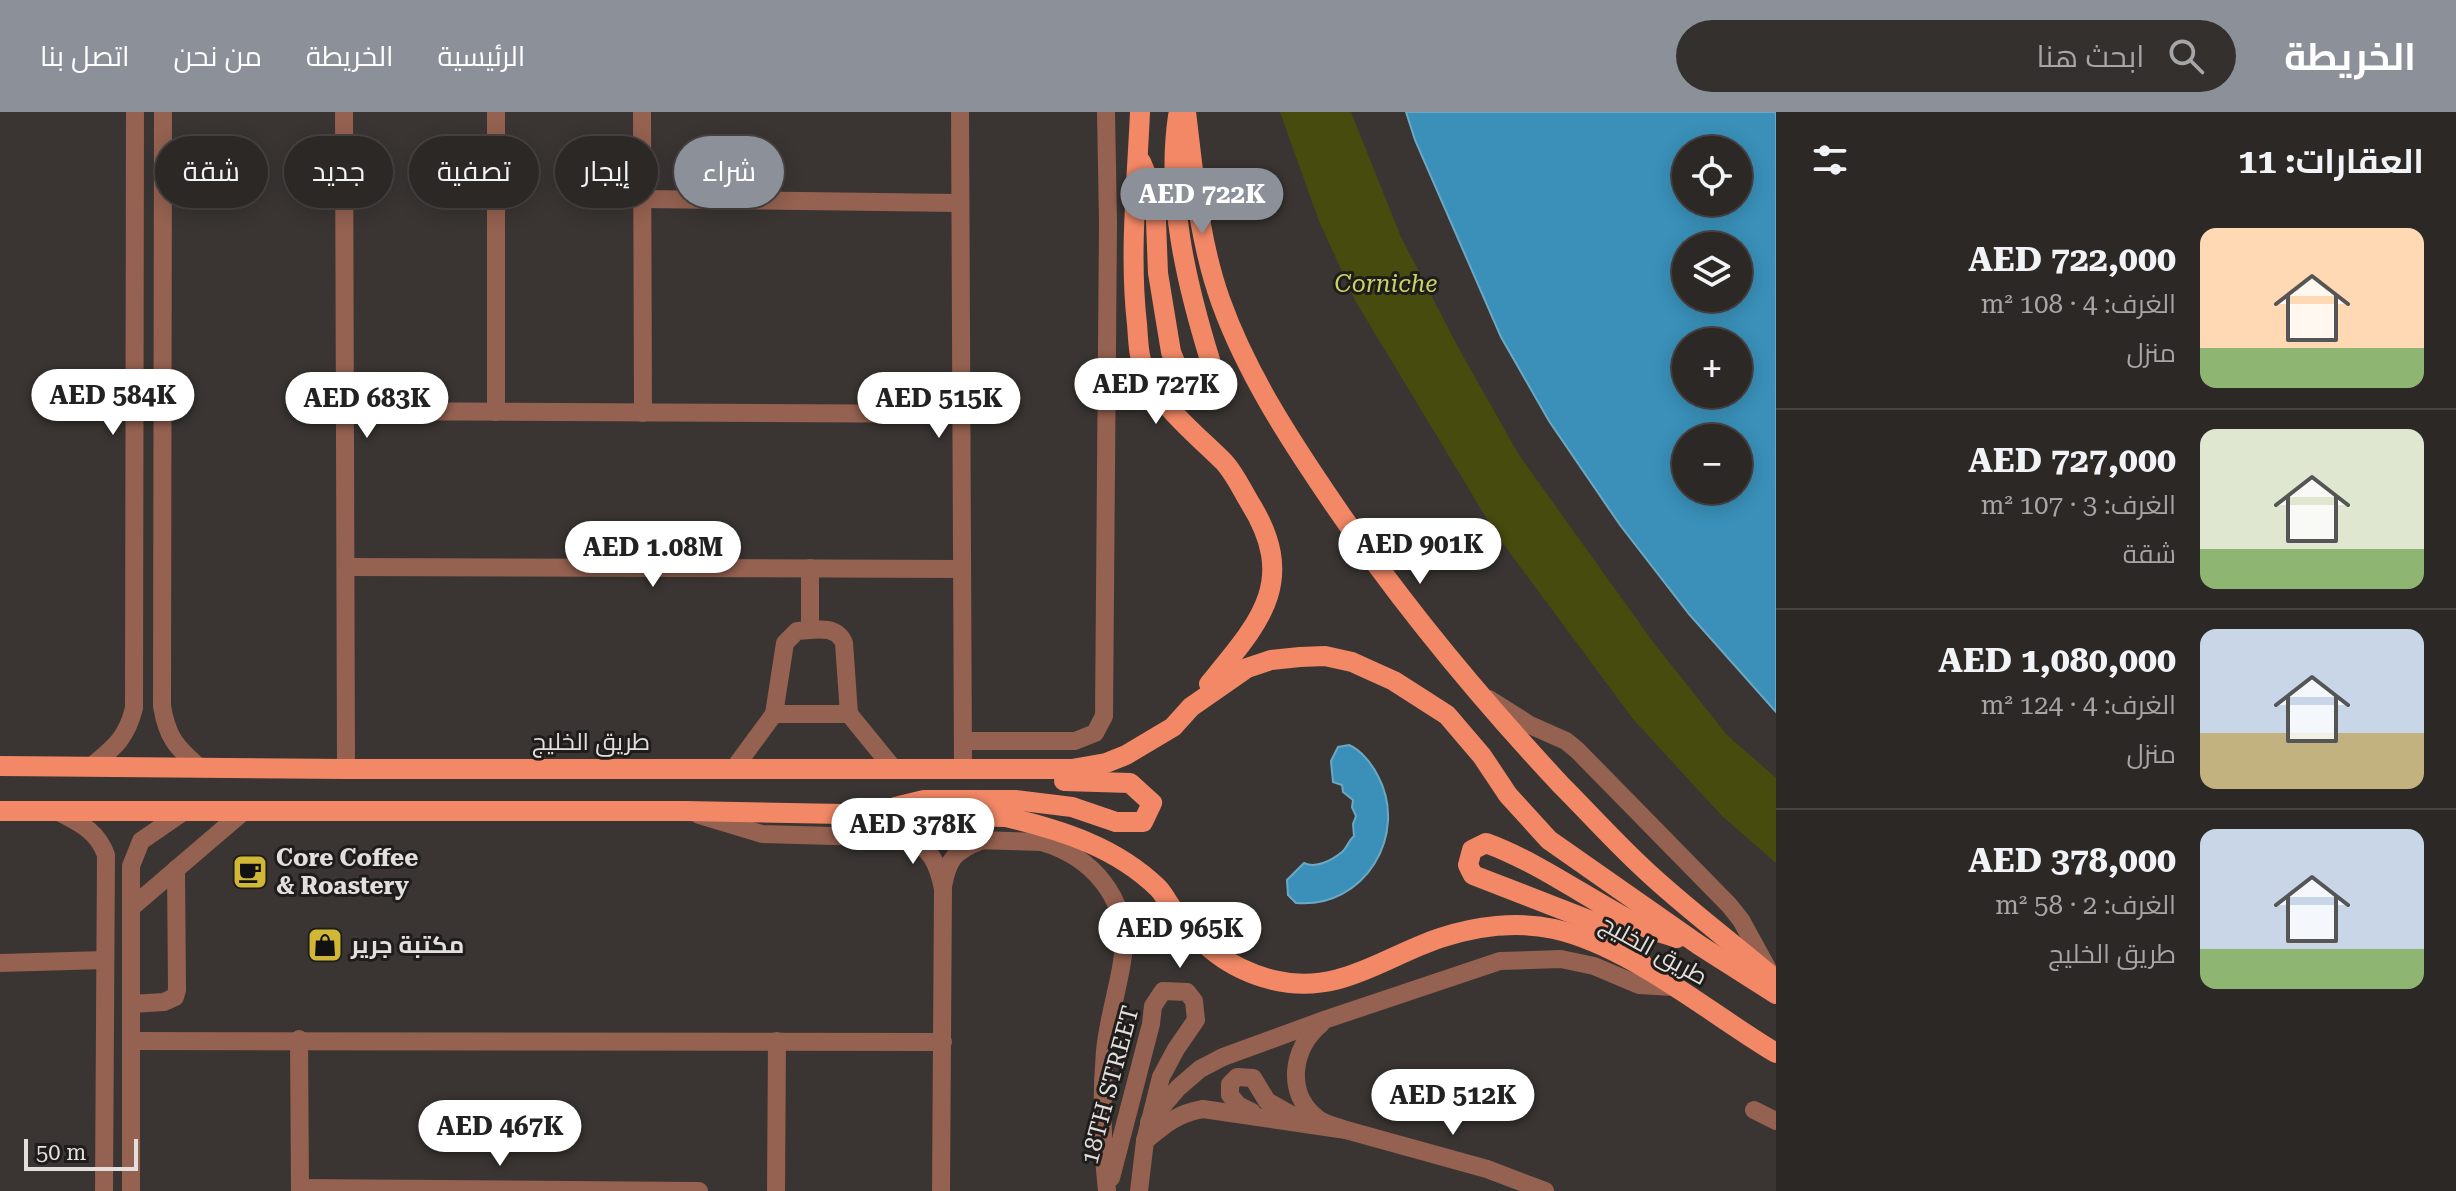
<!DOCTYPE html>
<html lang="ar">
<head>
<meta charset="utf-8">
<style>
  :root { --surface:#2c2826; --page:#34302e; --text:#f1f3f6; --muted:#a6a6a7; --line:#484443; --accent:#8c9099 }
  body { margin:0; font-family:"Roboto Serif",Cairo,serif; background:var(--page); color:var(--text); direction:rtl; height:100vh; display:flex; flex-direction:column; font-size:30px; white-space:nowrap }
  * { box-sizing:border-box; margin:0 }
  p { font-size:26px; color:var(--muted) }
  .icon { flex:none; width:44px; height:44px; fill:none; stroke:currentColor; stroke-width:2; stroke-linecap:round; stroke-linejoin:round }
  .map { position:relative; flex:1; overflow:hidden; direction:ltr }
  .panel { display:flex; flex-direction:column; background:var(--surface); width:680px }
  .panel>* { flex:none }
  .hud { position:absolute; left:24px; top:24px; width:760px; height:72px; direction:rtl; display:flex; gap:16px }
  .tools { position:absolute; left:1672px; top:24px; display:grid; gap:16px }
  .tools a { display:grid; place-items:center; width:80px; height:80px; border-radius:50%; background:var(--surface); box-shadow:0 4px 20px #0003,0 0 0 2px var(--line); font-size:40px }
  .scale { position:absolute; left:24px; bottom:20px; width:114px; box-sizing:border-box; padding-left:8px; border:4px solid #e2dfdd; border-top:0; font-size:22px; line-height:28px; white-space:nowrap; color:#e2dfdd; -webkit-text-stroke:6px #1f1d1b; paint-order:stroke }
  .price { position:absolute; translate:-50% -68px; padding:0 18px; border-radius:28px; background:#fff; color:#222; font-size:26px; line-height:52px; filter:drop-shadow(0 2px 4px #0008) }
  .price::after { content:''; position:absolute; left:50%; top:48px; width:24px; height:18px; margin-left:-12px; background:inherit; clip-path:polygon(0 0,100% 0,50% 100%) }
  .price.current { background:var(--accent); color:#fff }
  ul { padding:0; list-style:none }
  li { display:flex; align-items:center; gap:24px; height:200px; padding:0 32px }
  li+li { border-top:2px solid var(--line) }
  li span { display:grid; place-items:center; flex:none; width:224px; height:160px; border-radius:16px; color:#555 }
  li>.icon { margin-inline-start:auto }
  span .icon { width:96px; height:96px; fill:#fffc; stroke-width:1 }
  li b { font-size:34px }
  h2 { display:flex; justify-content:space-between; align-items:center; height:96px; padding:0 32px; font-size:34px }
  .pill { padding:0 28px; border-radius:36px; background:var(--surface); box-shadow:0 4px 20px #0003,0 0 0 2px var(--line); font-size:28px; line-height:72px }
  .pill.current { background:var(--accent); color:#fff }
  header { display:flex; align-items:center; gap:48px; box-sizing:border-box; height:112px; padding:0 40px; background:var(--accent); color:#fff }
  header strong { font-size:38px }
  nav { display:flex; gap:44px; margin-inline-start:auto; font-size:28px }
  .search { width:560px; height:72px; background:var(--page); display:flex; align-items:center; gap:20px; box-sizing:border-box; padding:0 28px; border-radius:44px; color:var(--muted); font-size:30px }
  main { display:flex; flex:1; min-height:0 }
  .map>svg:first-child { display:block }
</style>
</head>
<body>
<header>
<strong>الخريطة</strong>
<div class="search"><svg class="icon" aria-label="search" viewBox="0 0 24 24"><circle cx="10" cy="10" r="6"/><path d="M15 15l6 6"/></svg>ابحث هنا</div>
<nav><a>الرئيسية</a><a>الخريطة</a><a>من نحن</a><a>اتصل بنا</a></nav>
</header>
<main>
<section class="panel">
<h2>العقارات: 11<svg class="icon" aria-label="filters" viewBox="0 0 24 24"><path d="M4 7h16M4 17h16"/><circle cx="9" cy="7" r="2"/><circle cx="15" cy="17" r="2"/></svg></h2>
<ul>
<li><span style="background:linear-gradient(#ffd9b3 75%,#8fb573 0)"><svg class="icon" aria-label="home" viewBox="0 0 24 24"><path d="M3 11l9-7 9 7M6 9v11h12V9"/></svg></span><div><b>AED 722,000</b><p>الغرف: 4 · 108 m²</p><p>منزل</p></div></li>
<li><span style="background:linear-gradient(#dfe7d0 75%,#8fb573 0)"><svg class="icon" aria-label="home" viewBox="0 0 24 24"><path d="M3 11l9-7 9 7M6 9v11h12V9"/></svg></span><div><b>AED 727,000</b><p>الغرف: 3 · 107 m²</p><p>شقة</p></div></li>
<li><span style="background:linear-gradient(#c9d6e8 65%,#c2b280 0)"><svg class="icon" aria-label="home" viewBox="0 0 24 24"><path d="M3 11l9-7 9 7M6 9v11h12V9"/></svg></span><div><b>AED 1,080,000</b><p>الغرف: 4 · 124 m²</p><p>منزل</p></div></li>
<li><span style="background:linear-gradient(#c9d6e8 75%,#8fb573 0)"><svg class="icon" aria-label="home" viewBox="0 0 24 24"><path d="M3 11l9-7 9 7M6 9v11h12V9"/></svg></span><div><b>AED 378,000</b><p>الغرف: 2 · 58 m²</p><p>طريق الخليج</p></div></li>
</ul>
</section>
<div class="map">
<svg width="1776" height="1079" viewBox="0 0 1776 1079">
  <rect width="100%" height="100%" fill="#3a3532"/>
  <polygon fill="#484b0e" points="1280,0 1351,0 1401,125 1459,237 1519,343 1653,530 1727,623 1776,666 1776,751 1722,704 1633,607 1496,422 1356,190 1319,109"/>
  <g fill="#3a90b9" stroke="#6ca8c4" stroke-width="2" fill-rule="evenodd">
    <path d="M1406,0H1776V600L1689,502L1620,413L1549,309L1501,225L1415,28ZM1686,38H1738V90H1686ZM1686,134H1738V186H1686ZM1686,230H1738V282H1686ZM1686,326H1738V378H1686Z"/>
    <path d="M1349,633C1361,638 1372,652 1378,664C1409,722 1365,797 1296,791L1288,783L1287,768L1304,751C1316,757 1332,748 1342,740C1347,736 1348,729 1354,724L1353,712L1356,704L1352,695L1353,688L1343,680L1342,673L1333,670L1331,649L1338,635Z"/>
  </g>
  <g fill="none" stroke-linecap="round" stroke-linejoin="round">
    <g stroke="#956150" stroke-width="18">
      <path d="M163,0L162,594C167,625 176,635 199,655"/>
      <polyline points="344,0 346,657"/>
      <polyline points="496,0 496,300"/>
      <polyline points="642,0 643,301"/>
      <polyline points="960,0 963,656"/>
      <polyline points="643,87 959,91"/>
      <polyline points="346,299 960,302"/>
      <polyline points="346,455 961,457"/>
      <polyline points="810,456 810,518"/>
      <polyline points="1489,587 1530,613 1566,629 1577,638 1729,793 1741,808 1770,861"/>
      <path d="M774,602L785,531L797,519C815,518 836,512 844,531L849,602"/>
      <polyline points="963,629 1075,629 1095,621 1104,604 1108,110 1106,0"/>
      <path d="M93,653C115,635 127,625 134,596L135,0"/>
      <polyline points="735,655 774,602 849,602 893,656"/>
      <path d="M57,699C79,711 97,718 106,743L104,1079"/>
      <path d="M699,703L762,722L1042,730C1093,745 1129,787 1123,843C1119,875 1108,906 1105,939C1101,986 1102,1032 1107,1079"/>
      <path d="M906,727C931,734 938,752 943,777L941,1079"/>
      <path d="M943,774C948,748 954,739 980,729"/>
      <polyline points="131,796 243,700"/>
      <polyline points="0,851 104,848"/>
      <polyline points="131,892 164,890 175,885 177,878 176,757"/>
      <polyline points="299,927 300,1079"/>
      <polyline points="131,929 943,930"/>
      <polyline points="1754,998 1776,1009"/>
      <polyline points="1252,1000 1238,993 1230,983 1230,972 1237,965 1253,966 1267,989 1292,1003"/>
      <polyline points="1149,1010 1178,976 1200,957 1223,945 1327,907 1500,849 1561,847 1594,854 1639,873 1673,875"/>
      <polyline points="1346,1018 1487,1057 1545,1079"/>
      <path d="M1145,1029C1164,1013 1178,1001 1203,997L1346,1018C1336,1014 1324,1012 1317,1006C1285,981 1292,935 1321,912"/>
      <polyline points="1111,1066 1151,912 1153,894 1163,879 1187,880 1194,889 1196,908 1176,937 1161,965 1145,1029 1139,1079"/>
      <polyline points="300,1076 699,1079"/>
      <polyline points="131,1079 131,754 141,729 183,700"/>
      <polyline points="776,1079 777,929"/>
    </g>
    <g stroke="#f28866" stroke-width="20">
      <path d="M1140,0C1137,70 1129,142 1137,212C1138,223 1138,237 1141,248C1156,292 1193,319 1224,350C1235,362 1242,378 1250,391C1299,470 1259,511 1209,572"/>
      <path d="M1186,0C1194,65 1199,129 1221,190C1247,262 1290,328 1333,391C1401,491 1478,584 1561,673C1588,700 1614,729 1642,755C1684,795 1732,830 1776,868"/>
      <path d="M1141,50L1155,83L1158,161L1171,240L1181,265L1193,266L1204,261L1210,248C1186,170 1166,86 1178,4"/>
      <polyline points="0,654 346,657 1072,657 1106,651 1126,643 1173,615 1191,595 1247,556 1271,548 1300,545 1325,544 1352,550 1394,569 1447,603 1482,644 1508,683 1549,728 1699,833 1776,882"/>
      <polyline points="895,695 924,688 1015,688 1072,695 1116,710 1143,710 1152,691 1130,671 1064,669"/>
      <path d="M0,699H685L1006,705C1061,718 1116,735 1158,776C1163,781 1167,789 1172,796C1202,832 1225,856 1273,868C1339,884 1383,845 1440,826C1476,814 1517,809 1554,817C1630,834 1709,901 1776,941"/>
      <path d="M1645,856L1630,832L1589,808L1473,763L1468,753L1472,738L1486,731C1540,751 1585,785 1635,811C1648,818 1663,821 1677,826"/>
    </g>
  </g>
  <defs>
    <symbol id="cafe-square" viewBox="-11 -11 22 22"><rect x="-9" y="-9" width="18" height="18" rx="4" fill="#d0b736" stroke="#1f1d1b"/><path d="M-5.5-4.5H6V0H3Q3 3.5 0 3.5H-2.5Q-5.5 3.5-5.5 0ZM3-3.2v2h1.7v-2ZM-6 4.5H4V6H-6Z" fill="#111"/></symbol>
    <symbol id="shop-square" viewBox="-11 -11 22 22"><rect x="-9" y="-9" width="18" height="18" rx="4" fill="#d0b736" stroke="#1f1d1b"/><path d="M-5-2.5h2.3a2.7 3.5 0 0 1 5.4 0H5L5.5 6h-11ZM-1.5-2.5h3a1.5 2.3 0 0 0-3 0Z" fill="#111"/></symbol>
  </defs>
  <g fill-rule="evenodd">
    <use href="#cafe-square" x="230" y="740" width="40" height="40"/>
    <use href="#shop-square" x="305" y="813" width="40" height="40"/>
  </g>
  <g text-anchor="middle" stroke-width="6" stroke-linejoin="round" paint-order="stroke">
    <g font-size="24" font-style="italic" fill="#cad266" stroke="#1f1d1b">
      <text x="1386" y="180">Corniche</text>
    </g>
    <g font-size="24" fill="#e2dfdd" stroke="#1f1d1b">
      <text x="591" y="638">طريق الخليج</text>
      <text transform="translate(1654 838) rotate(29)" y="8">طريق الخليج</text>
      <text transform="translate(1110 973) rotate(-75)" y="8">18TH STREET</text>
    </g>
    <g font-size="24" font-weight="bold" fill="#e2dfdd" stroke="#1f1d1b" text-anchor="start">
      <text x="276" y="754">Core Coffee<tspan x="276" dy="28">&amp; Roastery</tspan></text>
      <text x="351" y="841">مكتبة جرير</text>
    </g>
  </g>
</svg>
<div class="tools">
<a><svg class="icon" aria-label="locate" viewBox="0 0 24 24"><circle cx="12" cy="12" r="6"/><path d="M12 2v4M12 18v4M2 12h4M18 12h4"/></svg></a>
<a><svg class="icon" aria-label="layers" viewBox="0 0 24 24"><path d="M12 4l9 5-9 5-9-5zM3 14l9 5 9-5"/></svg></a>
<a>+</a>
<a>−</a>
</div>
<div class="scale">50 m</div>
<b class="price current" style="left:1202px;top:124px">AED 722K</b>
<b class="price" style="left:1156px;top:314px">AED 727K</b>
<b class="price" style="left:113px;top:325px">AED 584K</b>
<b class="price" style="left:367px;top:328px">AED 683K</b>
<b class="price" style="left:939px;top:328px">AED 515K</b>
<b class="price" style="left:1420px;top:474px">AED 901K</b>
<b class="price" style="left:653px;top:477px">AED 1.08M</b>
<b class="price" style="left:913px;top:754px">AED 378K</b>
<b class="price" style="left:1180px;top:858px">AED 965K</b>
<b class="price" style="left:1453px;top:1025px">AED 512K</b>
<b class="price" style="left:500px;top:1056px">AED 467K</b>
<div class="hud">
<a class="pill current">شراء</a>
<a class="pill">إيجار</a>
<a class="pill">تصفية</a>
<a class="pill">جديد</a>
<a class="pill">شقة</a>
</div>
</div>
</main>
</body>
</html>
